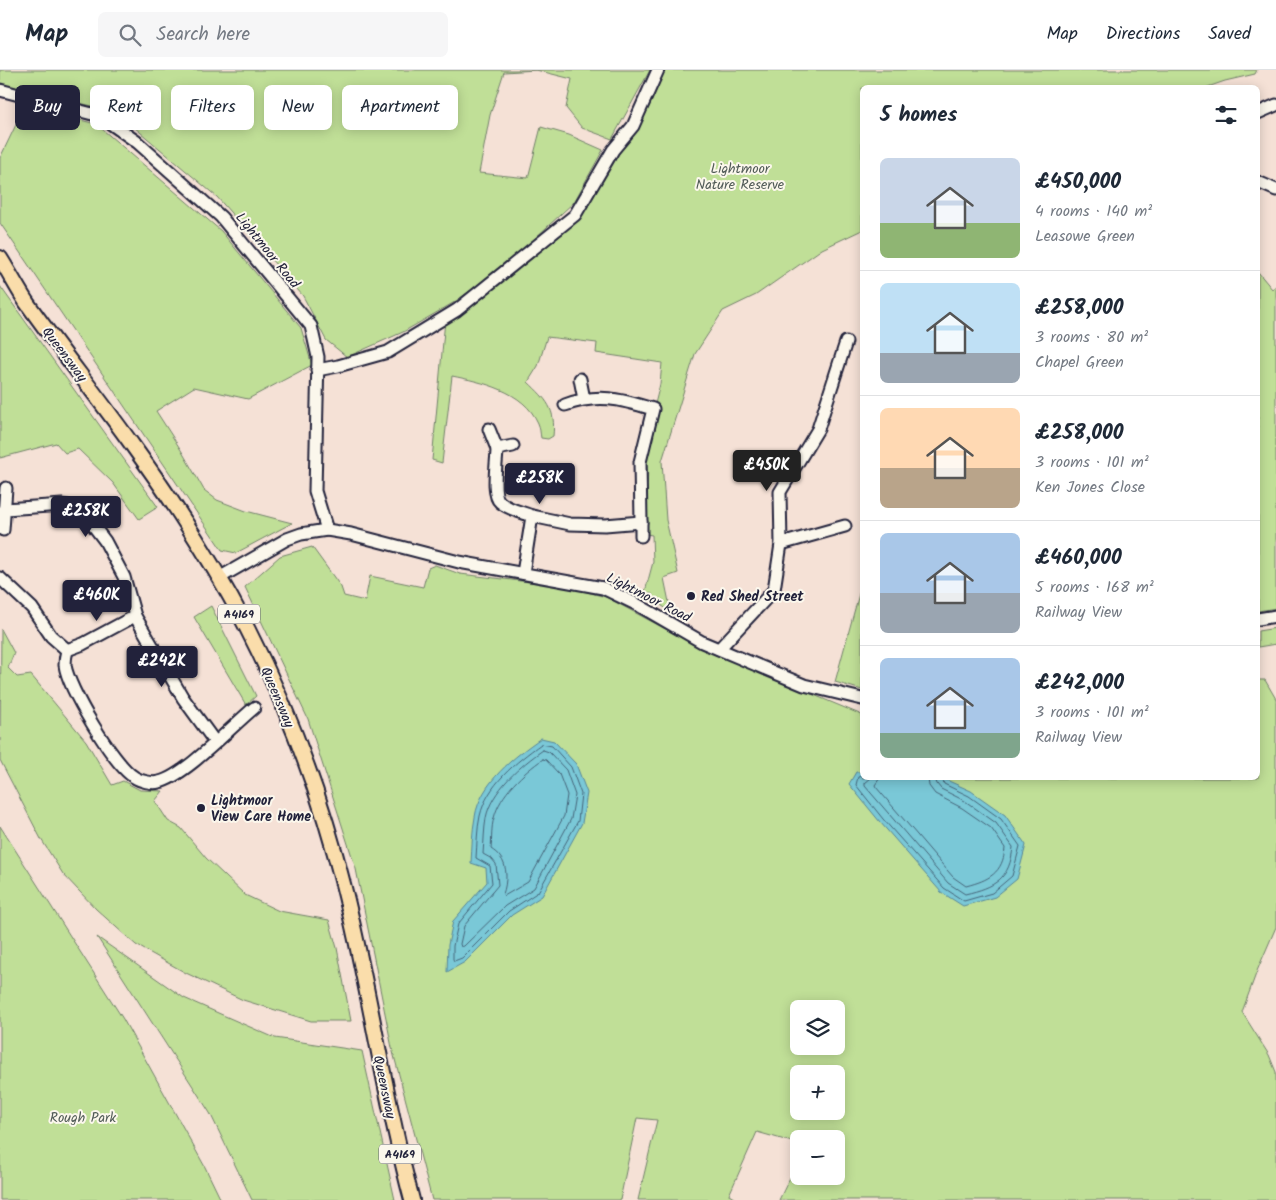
<!DOCTYPE html>
<html lang="en">
<head>
<meta charset="utf-8">
<style>
  :root { --surface:#fff; --page:#f6f6f7; --text:#1f2937; --muted:#747a83; --line:#e0e1e3; --accent:#22223b }
  body { margin:0; font-family:Kalam,sans-serif; background:var(--page); color:var(--text); height:100vh; display:flex; flex-direction:column; font-size:19px; white-space:nowrap }
  * { box-sizing:border-box; margin:0 }
  p { font-size:16px; color:var(--muted) }
  .icon { flex:none; width:28px; height:28px; fill:none; stroke:currentColor; stroke-width:2; stroke-linecap:round; stroke-linejoin:round }
  .map { position:relative; flex:1; overflow:hidden }
  .side { position:absolute; left:860px; top:15px; width:400px; height:695px; display:flex; flex-direction:column; background:var(--surface); border-radius:8px; box-shadow:0 2px 12px #0003 }
  .side>* { flex:none }
  .guide { position:absolute; left:15px; top:15px; width:475px; height:45px; display:flex; gap:10px }
  .controls { position:absolute; left:790px; top:930px; display:grid; gap:10px }
  .controls a { display:grid; place-items:center; width:55px; height:55px; border-radius:8px; background:var(--surface); box-shadow:0 2px 12px #0003; font-size:25px }
  .price { position:absolute; translate:-50% -42px; padding:0 11px; border-radius:5px; background:var(--accent); color:#fff; font-size:16px; line-height:32px; filter:drop-shadow(0 1px 2px #0008) }
  .price::after { content:''; position:absolute; left:50%; top:30px; width:15px; height:11px; margin-left:-8px; background:inherit; clip-path:polygon(0 0,100% 0,50% 100%) }
  .price.active { background:#222; color:#fff }
  ul { padding:0; list-style:none }
  li { display:flex; align-items:center; gap:15px; height:125px; padding:0 20px }
  li+li { border-top:1px solid var(--line) }
  li span { display:grid; place-items:center; flex:none; width:140px; height:100px; border-radius:8px; color:#555 }
  li>.icon { margin-inline-start:auto }
  span .icon { width:60px; height:60px; fill:#fffc; stroke-width:1 }
  li b { font-size:21px }
  h2 { display:flex; justify-content:space-between; align-items:center; height:60px; padding:0 20px; font-size:21px }
  .chip { padding:0 18px; border-radius:8px; background:var(--surface); box-shadow:0 2px 12px #0003; font-size:18px; line-height:45px }
  .chip.active { background:var(--accent); color:#fff }
  header { display:flex; align-items:center; gap:30px; box-sizing:border-box; height:70px; padding:0 25px; background:var(--surface); border-bottom:1px solid var(--line) }
  header strong { font-size:24px }
  nav { display:flex; gap:28px; margin-inline-start:auto; font-size:18px }
  .search { width:350px; height:45px; background:var(--page); display:flex; align-items:center; gap:12px; box-sizing:border-box; padding:0 18px; border-radius:8px; color:var(--muted); font-size:19px }
  .map>svg:first-child { display:block }
</style>
</head>
<body>
<header>
<strong>Map</strong>
<div class="search"><svg class="icon" aria-label="search" viewBox="0 0 24 24"><circle cx="10" cy="10" r="6"/><path d="M15 15l6 6"/></svg>Search here</div>
<nav><a>Map</a><a>Directions</a><a>Saved</a></nav>
</header>
<div class="map">
<svg width="1276" height="1130" viewBox="0 0 1276 1130">
  <rect width="100%" height="100%" fill="#f5e1d6"/>
  <filter id="ink" filterUnits="userSpaceOnUse"><feTurbulence type="fractalNoise" baseFrequency=".02" numOctaves="2"/><feDisplacementMap in="SourceGraphic" scale="10" xChannelSelector="R" yChannelSelector="G"/><feConvolveMatrix kernelMatrix="1 2 1 2 8 2 1 2 1" color-interpolation-filters="sRGB"/></filter>
  <g filter="url(#ink)">
    <g fill="#c0df97" stroke="#718069" fill-rule="evenodd">
      <polygon points="0,0 650,0 612,69 582,58 566,38 572,9 536,0 504,2 490,45 479,103 528,108 541,57 569,65 603,80 574,132 506,195 453,233 403,262 347,287 326,270 303,226 217,127 115,41 16,19 0,13"/>
      <path d="M665,0H1257L1255,4L1225,11L1205,18H862V160L822,179L756,225L723,241L695,284L662,391L666,450L678,503L664,508L671,542L652,529V524L645,522L653,492L652,465L646,464L645,421C649,410 648,396 645,385L658,336L655,334L660,314L662,293L596,283L597,273L547,267L538,296L528,312C547,330 556,339 553,366L548,369L541,368C540,363 540,357 538,353C524,321 482,312 452,306L442,393L432,390L445,250L511,204L565,162C588,137 605,109 621,80C641,63 654,24 665,0Z"/>
      <polygon points="25,36 96,54 221,161 301,258 312,295 248,329 194,317 156,341 181,380 204,420 217,430 246,441 292,453 236,483 222,480 0,153 0,88"/>
      <polygon points="1258,202 1272,219 1276,216 1276,538 1258,541"/>
      <polygon points="0,216 158,437 139,449 113,413 78,379 65,383 56,373 0,388"/>
      <path d="M312,477L341,517L344,526L365,531L370,506L423,517L428,498L435,495L460,504L564,516L606,527L701,578L862,645V708H1258V610H1265L1276,629V857L1257,901L1242,942L1269,985L1276,1002V1130H779L799,1089V1106H836V1069H799V1074L757,1062L729,1125L737,1130H638L657,1050L637,1048L620,1130H432L392,978L356,799L308,649L245,517L280,486ZM799,939H836V976H799ZM799,1004H836V1041H799Z"/>
      <polygon points="862,513 862,620 835,612"/>
      <polygon points="211,536 256,626 246,635 194,547"/>
      <polygon points="1276,558 1276,574 1258,577 1258,561"/>
      <polygon points="1,559 14,583 8,598 17,607 31,605 86,671 112,715 123,711 140,720 163,721 155,731 168,751 181,758 206,788 245,825 279,841 329,850 337,878 351,951 311,951 243,930 186,903 136,875 96,839 63,804 41,769 0,690"/>
      <polygon points="0,756 123,949 205,1097 221,1130 0,1130"/>
      <polygon points="97,867 184,928 275,968 362,981 395,1130 252,1130 210,1043"/>
    </g>
    <g fill="#7ac8d7" stroke="#578699">
      <path d="M541,668L554,671L576,694L587,723L582,753L542,826L512,845L465,892L447,902L448,875L453,851L487,812L486,798L471,793C472,778 472,762 475,747C480,713 515,686 541,668Z"/>
      <polygon points="856,702 862,702 862,708 942,708 971,721 1005,745 1026,775 1017,809 995,827 963,836 941,822 880,752 849,714"/>
    </g>
    <g fill="none" stroke-linecap="round" stroke-linejoin="round">
      <g stroke="#456479" stroke-width="1">
        <path d="M541,674L552,676L571,697L581,724L578,751L538,822L509,841L462,888L454,891L453,889V876L458,854L492,813L490,796L476,788C477,775 477,759 480,746C487,715 516,692 541,674Z"/>
        <path d="M543,680L549,682L566,700L575,725L571,749L534,818L505,836L464,876L461,877L460,874L464,856L498,815L496,794L492,789L483,784C484,772 484,760 486,748C491,721 521,695 543,680Z"/>
        <path d="M543,689L546,690L559,704L567,725L564,746L528,812L504,826L503,824C507,813 508,796 500,787C498,784 494,781 491,779C492,769 491,757 494,748C500,724 523,703 543,689Z"/>
        <polyline points="862,706 858,707 856,715 883,749 944,818 964,831 992,823 1012,806 1020,776 1001,749 969,726 944,714 942,708"/>
        <path d="M871,708L865,713V716L948,813L965,824C995,817 1010,809 1013,777L996,753L965,731L941,719L937,714L935,708"/>
        <path d="M880,708L875,715L876,717L953,807L966,816C989,810 1003,803 1005,778L991,758L962,738L935,724L929,716L928,708"/>
      </g>
      <defs>
        <g id="minor">
          <polyline points="0,20 100,46 137,72 221,147 311,256 318,287 315,421 327,460"/>
          <polyline points="1258,43 1276,35"/>
          <polyline points="1258,112 1276,120"/>
          <polyline points="317,300 338,296 388,282 457,240 575,145 613,80 633,56 658,0"/>
          <polyline points="580,309 584,329"/>
          <polyline points="489,359 497,379"/>
          <path d="M513,376L497,379C497,391 491,425 500,432C509,440 522,442 532,446L523,503"/>
          <polyline points="5,439 63,435 73,437 81,441 89,450 105,471 124,507 135,546 183,628 215,672"/>
          <path d="M532,446L570,454L605,455L641,452L640,392L653,339C620,329 598,323 565,335"/>
          <polyline points="641,452 641,466"/>
          <polyline points="3,460 6,418"/>
          <polyline points="781,474 845,456"/>
          <path d="M0,508L32,538L51,566L67,580C66,584 65,590 65,595C68,618 114,695 134,707C140,711 152,714 159,712C184,707 232,656 254,638"/>
          <polyline points="219,508 287,469 301,464 327,460 351,464 459,492 603,518 638,535 702,572 804,615 862,629"/>
          <polyline points="1258,549 1276,546"/>
          <polyline points="719,579 774,520 781,474 780,422 818,359 846,272"/>
          <polyline points="67,580 83,574 135,546"/>
        </g>
        <path id="major" d="M0,188C9,202 17,218 27,233C61,281 98,327 133,376C175,434 214,494 247,558C289,640 322,729 344,818C370,921 384,1027 412,1130"/>
      </defs>
      <use href="#minor" stroke="#22223b" stroke-width="15"/>
      <use href="#major" stroke="#22223b" stroke-width="18"/>
      <use href="#minor" stroke="#fbf7ec" stroke-width="11"/>
      <use href="#major" stroke="#faddab" stroke-width="14"/>
    </g>
  </g>
  <g fill="#22223b" stroke="#fbf7ec" stroke-width="2">
    <circle cx="691" cy="526" r="5"/>
    <circle cx="201" cy="738" r="5"/>
  </g>
  <g text-anchor="middle" stroke-width="4" stroke-linejoin="round" paint-order="stroke">
    <g fill="#fbf7ec" stroke="#636270" stroke-width="1">
      <rect x="218" y="534.5" width="42" height="19" rx="4"/>
      <rect x="379" y="1074.5" width="42" height="19" rx="4"/>
    </g>
    <g font-size="12" font-weight="bold" fill="#22223b">
      <text x="239" y="548">A4169</text>
      <text x="400" y="1088">A4169</text>
    </g>
    <g font-size="14" fill="#515b57" stroke="#fbf7ec">
      <text x="740" y="103">Lightmoor<tspan x="740" dy="16">Nature Reserve</tspan></text>
      <text x="83" y="1052">Rough Park</text>
    </g>
    <g font-size="14" fill="#22223b" stroke="#fbf7ec">
      <text transform="translate(268 180) rotate(51)" y="5">Lightmoor Road</text>
      <text transform="translate(65 284) rotate(53)" y="5">Queensway</text>
      <text transform="translate(649 527) rotate(27)" y="5">Lightmoor Road</text>
      <text transform="translate(278 627) rotate(67)" y="5">Queensway</text>
      <text transform="translate(385 1017) rotate(78)" y="5">Queensway</text>
    </g>
    <g font-size="14" font-weight="bold" fill="#22223b" stroke="#fbf7ec" text-anchor="start">
      <text x="701" y="531">Red Shed Street</text>
      <text x="211" y="735">Lightmoor<tspan x="211" dy="16">View Care Home</tspan></text>
    </g>
  </g>
</svg>
<div class="controls">
<a><svg class="icon" aria-label="layers" viewBox="0 0 24 24"><path d="M12 4l9 5-9 5-9-5zM3 14l9 5 9-5"/></svg></a>
<a>+</a>
<a>−</a>
</div>
<b class="price active" style="left:767px;top:422px">£450K</b>
<b class="price" style="left:540px;top:435px">£258K</b>
<b class="price" style="left:86px;top:468px">£258K</b>
<b class="price" style="left:97px;top:552px">£460K</b>
<b class="price" style="left:162px;top:618px">£242K</b>
<div class="guide">
<a class="chip active">Buy</a>
<a class="chip">Rent</a>
<a class="chip">Filters</a>
<a class="chip">New</a>
<a class="chip">Apartment</a>
</div>
<section class="side">
<h2>5 homes<svg class="icon" aria-label="filters" viewBox="0 0 24 24"><path d="M4 7h16M4 17h16"/><circle cx="9" cy="7" r="2"/><circle cx="15" cy="17" r="2"/></svg></h2>
<ul>
<li><span style="background:linear-gradient(#c9d6e8 65%,#8fb573 0)"><svg class="icon" aria-label="home" viewBox="0 0 24 24"><path d="M3 11l9-7 9 7M6 9v11h12V9"/></svg></span><div><b>£450,000</b><p>4 rooms · 140 m²</p><p>Leasowe Green</p></div></li>
<li><span style="background:linear-gradient(#bfe0f5 70%,#9aa5b1 0)"><svg class="icon" aria-label="home" viewBox="0 0 24 24"><path d="M3 11l9-7 9 7M6 9v11h12V9"/></svg></span><div><b>£258,000</b><p>3 rooms · 80 m²</p><p>Chapel Green</p></div></li>
<li><span style="background:linear-gradient(#ffd9b3 60%,#b9a48a 0)"><svg class="icon" aria-label="home" viewBox="0 0 24 24"><path d="M3 11l9-7 9 7M6 9v11h12V9"/></svg></span><div><b>£258,000</b><p>3 rooms · 101 m²</p><p>Ken Jones Close</p></div></li>
<li><span style="background:linear-gradient(#a9c7e8 60%,#9aa5b1 0)"><svg class="icon" aria-label="home" viewBox="0 0 24 24"><path d="M3 11l9-7 9 7M6 9v11h12V9"/></svg></span><div><b>£460,000</b><p>5 rooms · 168 m²</p><p>Railway View</p></div></li>
<li><span style="background:linear-gradient(#a9c7e8 75%,#7fa58c 0)"><svg class="icon" aria-label="home" viewBox="0 0 24 24"><path d="M3 11l9-7 9 7M6 9v11h12V9"/></svg></span><div><b>£242,000</b><p>3 rooms · 101 m²</p><p>Railway View</p></div></li>
</ul>
</section>
</div>
</body>
</html>
